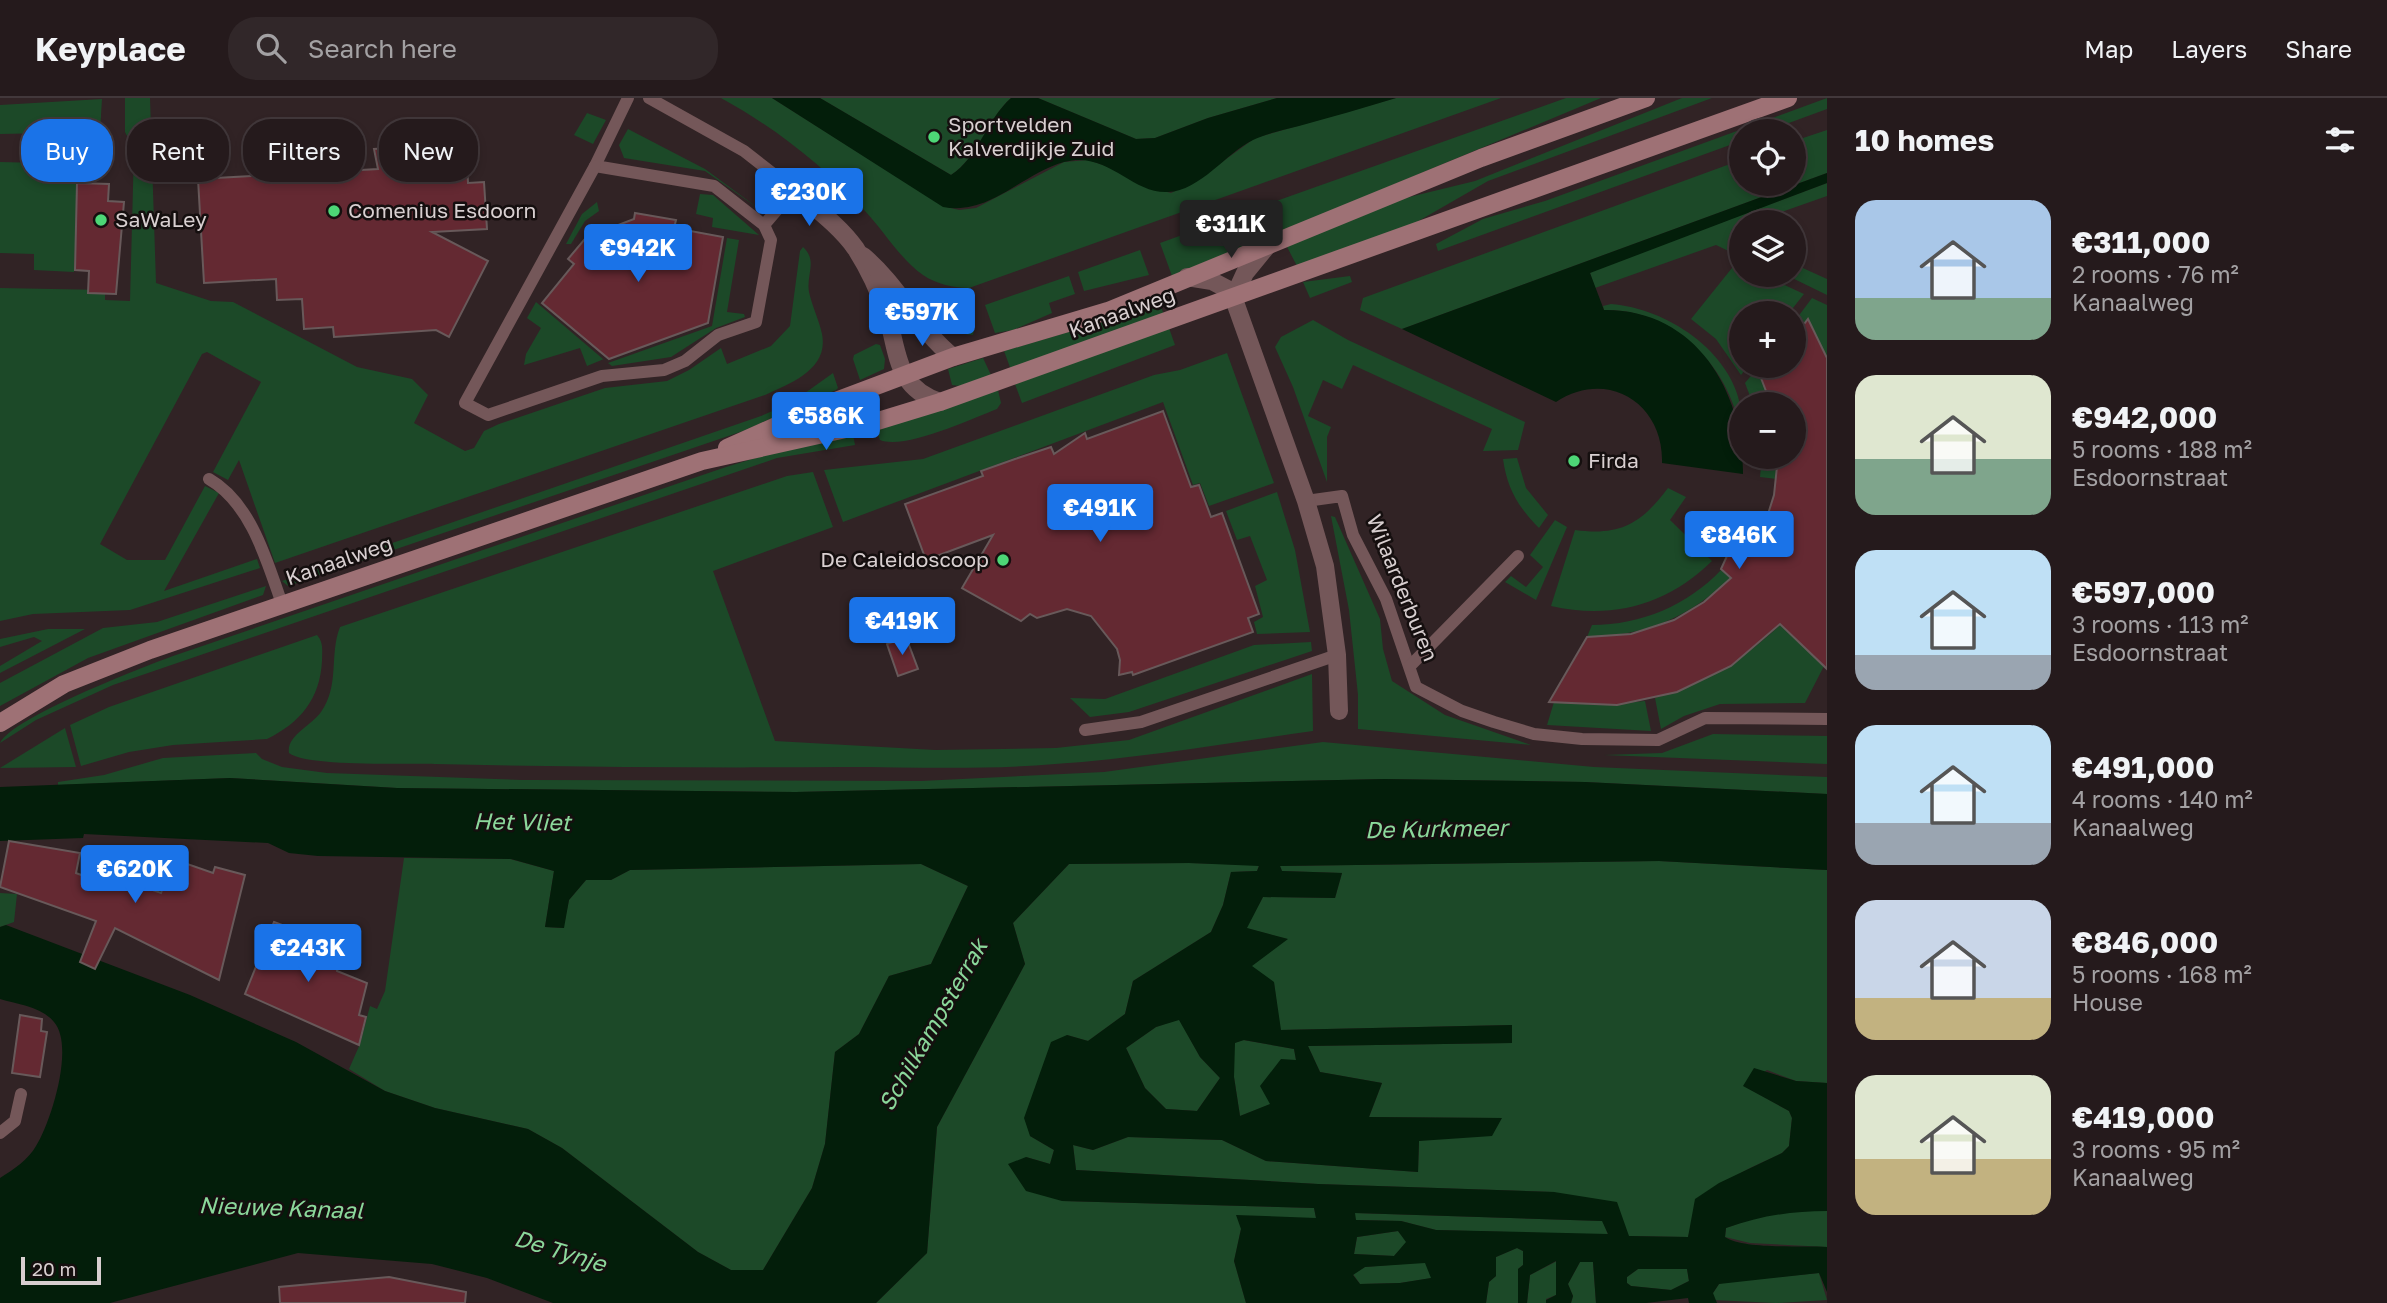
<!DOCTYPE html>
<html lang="en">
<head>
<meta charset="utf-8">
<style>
  :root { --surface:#251a1c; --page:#312729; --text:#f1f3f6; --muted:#a3a1a3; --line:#42383b; --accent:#1a73e8 }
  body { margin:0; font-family:"Golos Text",sans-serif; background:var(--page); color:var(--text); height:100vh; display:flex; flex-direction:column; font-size:26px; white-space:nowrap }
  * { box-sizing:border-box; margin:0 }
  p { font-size:23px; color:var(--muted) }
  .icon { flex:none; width:38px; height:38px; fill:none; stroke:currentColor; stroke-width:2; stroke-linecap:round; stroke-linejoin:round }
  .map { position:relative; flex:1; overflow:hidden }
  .sheet { display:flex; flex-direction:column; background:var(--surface); width:560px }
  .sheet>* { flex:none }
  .banner { position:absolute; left:21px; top:21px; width:665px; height:63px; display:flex; gap:14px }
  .fabs { position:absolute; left:1729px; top:21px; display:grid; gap:14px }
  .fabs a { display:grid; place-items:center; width:77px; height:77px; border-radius:50%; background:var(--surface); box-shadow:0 4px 10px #0003,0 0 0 2px var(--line); font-size:35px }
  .scale { position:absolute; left:21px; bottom:18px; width:80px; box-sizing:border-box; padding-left:7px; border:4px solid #d8cfd0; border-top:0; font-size:19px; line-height:24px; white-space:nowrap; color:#d8cfd0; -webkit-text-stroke:5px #150f0f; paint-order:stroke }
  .price { position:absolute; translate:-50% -60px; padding:0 16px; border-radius:7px; background:var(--accent); color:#fff; font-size:23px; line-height:46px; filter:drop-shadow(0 2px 4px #0008) }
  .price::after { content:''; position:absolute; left:50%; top:42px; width:21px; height:16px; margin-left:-10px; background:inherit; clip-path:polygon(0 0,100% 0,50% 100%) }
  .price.selected { background:#222; color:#fff }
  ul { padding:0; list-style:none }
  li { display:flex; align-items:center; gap:21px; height:175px; padding:0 28px }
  li span { display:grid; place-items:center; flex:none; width:196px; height:140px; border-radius:21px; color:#555 }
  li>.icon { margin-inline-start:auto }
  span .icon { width:84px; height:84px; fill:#fffc; stroke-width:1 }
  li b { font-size:30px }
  h2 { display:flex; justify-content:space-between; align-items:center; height:84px; padding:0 28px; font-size:30px }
  .pill { padding:0 24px; border-radius:28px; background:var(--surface); box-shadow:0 4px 10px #0003,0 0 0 2px var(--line); font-size:24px; line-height:63px }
  .pill.selected { background:var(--accent); color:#fff }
  header { display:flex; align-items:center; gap:42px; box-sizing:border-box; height:98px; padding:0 35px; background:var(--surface); border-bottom:2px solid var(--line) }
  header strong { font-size:33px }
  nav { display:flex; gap:38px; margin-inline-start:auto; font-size:24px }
  .search { width:490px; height:63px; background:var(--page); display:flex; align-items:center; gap:18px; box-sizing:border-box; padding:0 24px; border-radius:28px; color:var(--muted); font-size:26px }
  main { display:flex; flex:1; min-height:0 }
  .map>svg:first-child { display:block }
</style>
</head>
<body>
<header>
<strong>Keyplace</strong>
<div class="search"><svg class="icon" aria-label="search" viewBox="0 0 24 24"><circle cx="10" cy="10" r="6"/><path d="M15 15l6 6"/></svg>Search here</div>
<nav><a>Map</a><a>Layers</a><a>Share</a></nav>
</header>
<main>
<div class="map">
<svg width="1827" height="1205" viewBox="0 0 1827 1205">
  <rect width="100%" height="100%" fill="#312325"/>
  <g fill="#1c4928">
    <path d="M125,0H150L156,185L211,203L233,204L357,269L412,281L428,297L414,325L465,353L474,350L484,333L499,326L605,290L667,283L689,272L721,250L727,266L771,248L790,228L800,153L803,149C818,163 806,176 809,194C812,208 819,222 822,236C829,271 791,285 765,297L275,465L239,362L228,382L213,374L261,284L207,254L202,256L100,446L127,462H165L205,388L219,395L164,493L257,461L260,470L130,512L33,516L0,523V190L105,192V202L130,203L134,51L125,34Z"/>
    <path d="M721,0H772L943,108L959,112L976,110L1064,64L1088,62L1115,71L1144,88L1171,95L1196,83L1255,40L1396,0H1501L969,190C954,190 936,186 923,177C900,161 884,133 865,113C824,68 774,29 721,0Z"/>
    <path d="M820,0H1011C986,22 979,59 951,77Z"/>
    <polygon points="1038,0 1277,0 1208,20 1155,40 1136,41"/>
    <polygon points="1566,0 1601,0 1278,135 1265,107"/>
    <polygon points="1682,0 1712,0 1488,83 1415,125 1297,168 1286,147 1397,102 1475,83"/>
    <polygon points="1827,0 1827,11 1767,33 1741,33 1741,43 1438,153 1436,146 1483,121 1545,103"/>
    <polygon points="102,1 100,34 0,36 0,7"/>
    <polygon points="587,15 606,22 593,46 574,37"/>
    <polygon points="628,31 705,71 762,113 705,73 624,60 619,47"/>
    <polygon points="1827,32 1827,75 1402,231 1360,212 1363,200 1741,62 1741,86 1794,86 1794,43"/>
    <polygon points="0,64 42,65 43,73 78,74 74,174 34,172 34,156 0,155"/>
    <polygon points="1827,85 1827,98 1753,124 1741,124 1741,128 1731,132 1741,139 1741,159 1716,147 1595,190 1590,175 1594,172"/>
    <polygon points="700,96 713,97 759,137 712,129 713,120 696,116"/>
    <polygon points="597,104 599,113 585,123 571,146 566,146 582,116"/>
    <polygon points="1246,114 1259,142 1172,178 1160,145"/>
    <polygon points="727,140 739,142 727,214 744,216 745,219 716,230 671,259 612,268 608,265 712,228"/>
    <polygon points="1140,152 1149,177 1084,193 1078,174"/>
    <polygon points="1736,165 1741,167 1741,177 1763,177 1804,196 1789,215 1741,215 1741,268 1748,268 1741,277 1716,241 1691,221"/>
    <polygon points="1794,166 1827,181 1827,197 1786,177 1794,177"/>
    <polygon points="1069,178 1075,196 1049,205 1052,215 1013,232 995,235 985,207"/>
    <polygon points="1350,178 1352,184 1310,200 1303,184"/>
    <polygon points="1812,200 1827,207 1827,261 1807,222 1794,239 1794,224"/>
    <polygon points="1158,201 1164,217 1011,272 1004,253 1082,230"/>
    <polygon points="536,204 603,261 604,261 587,268 580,250 524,267 526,256 541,230 527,220"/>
    <path d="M1611,206C1666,210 1732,253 1741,311C1743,320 1741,330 1741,338C1733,271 1674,210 1604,212L1603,208Z"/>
    <polygon points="967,214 974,233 973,237 955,235 939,228 939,223"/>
    <polygon points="1313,222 1348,242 1525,324 1518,352 1483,353 1492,331 1353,267 1342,291 1323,282 1308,318 1331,329 1327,339 1327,384 1293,289 1275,249 1281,239"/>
    <polygon points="1169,230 1175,247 1022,305 1015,286"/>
    <polygon points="876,246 880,247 885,261 884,271 860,282 853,261 854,257"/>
    <polygon points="1227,255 1274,385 1209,408 1200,385 1193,387 1163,304 843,424 824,372 923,361 1154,277 1180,272"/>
    <polygon points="983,260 991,277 960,288 952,287 948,271"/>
    <polygon points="1759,268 1771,268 1762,280 1771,306 1753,306 1745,285"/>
    <polygon points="833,275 838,290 836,292 743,333 288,488 282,483 761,318 791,305"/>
    <path d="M998,292L1001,305L997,311C971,321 905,352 880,342L876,331Z"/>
    <path d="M853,336L855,347L777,360L113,587L36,622L0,645C13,619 141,570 173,558L726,369L796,348Z"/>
    <polygon points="1762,359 1778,359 1777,381 1760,379"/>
    <path d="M1517,360L1526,390L1548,417L1539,430C1518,409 1507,390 1503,361Z"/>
    <path d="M813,374L833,429L713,473L775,643L935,652L1056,650L1129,642L1312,576L1313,633C1227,645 1142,660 1055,666C985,672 914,669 843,669C707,670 571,669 435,666C407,665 306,669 289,655C286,638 312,627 321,614C340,587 329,557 340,529L787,378Z"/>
    <path d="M1668,390L1686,399L1670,422L1712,463C1667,507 1612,522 1551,508L1575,432C1620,438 1641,426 1668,390Z"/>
    <polygon points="1277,394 1295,452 1310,534 1257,536 1254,524 1263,519 1255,488 1267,482 1250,438 1237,442 1226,413"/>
    <polygon points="1331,418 1335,419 1380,521 1383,551 1392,583 1445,617 1531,647 1358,631 1358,597 1349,512"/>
    <polygon points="1555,422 1567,429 1536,502 1505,484 1511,478 1526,489 1543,469 1530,457"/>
    <path d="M1721,472L1730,480C1689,520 1644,538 1587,539L1592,527C1641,527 1688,507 1721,472Z"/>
    <polygon points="266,488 263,497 88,560 0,608 0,585 103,530 157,524"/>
    <path d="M1780,527L1824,568L1805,605L1720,606L1684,618L1661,631L1655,600C1704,586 1743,562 1780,527Z"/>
    <polygon points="48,531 85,531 0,575 0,568 42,543 34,539 0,549 0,541"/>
    <path d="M317,537C324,545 322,553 322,563C320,601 300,625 267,641L173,647L129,654L81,668L70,627L109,609Z"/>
    <polygon points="1311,544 1312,553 1129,614 1090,619 1070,600 1105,601 1254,547"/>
    <polygon points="1645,603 1651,633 1547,627 1554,604 1603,607"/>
    <polygon points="65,630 76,669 0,670"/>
    <polygon points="1713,636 1827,638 1827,666 1604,657 1662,655"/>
    <polygon points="1323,644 1594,669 1827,679 1827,696 1585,684 1384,681 796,694 397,690 230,680 58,687 58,684 104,677 163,660 256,655 262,661 282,669 327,675 522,682 921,683 1104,674"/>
    <polygon points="404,760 510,761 554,773 545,829 563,830 569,802 586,782 611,782 630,772 921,766 968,788 931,866 889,878 859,936 835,954 825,1046 812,1090 763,1172 731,1172 698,1154 562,1050 528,1031 435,1010 385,993 349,971 360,946 370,908 377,911 385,893"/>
    <path d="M1659,763L1827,772V985L1796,983L1767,972L1744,988L1789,1013L1792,1020L1789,1048L1782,1055C1739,1076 1701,1087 1688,1139L1629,1138L1554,1094L1318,1086L1076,1072L1073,1047L1093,1052L1128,1039L1222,1042L1266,1063L1418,1074L1419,1043L1501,1020L1369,1019L1382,985L1320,974L1308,948L1511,945V927L1280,932L1274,885L1251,868L1287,841L1246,830L1263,799L1335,800L1342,775L1282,773L1280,768Z"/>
    <polygon points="1189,765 1259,767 1257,773 1231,774 1223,807 1211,834 1133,883 1125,916 1088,943 1067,937 1030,1038 1054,1052 1050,1066 1026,1059 1062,1103 1314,1110 1316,1120 1241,1131 1234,1163 1246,1205 876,1205 927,1155 937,1029 1025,866 1013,825 1069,766"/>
    <polygon points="0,795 17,796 14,824 0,829"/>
    <polygon points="1179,921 1200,959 1220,980 1197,1013 1166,1011 1145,990 1126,950 1156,929"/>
    <polygon points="1243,942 1294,951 1296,962 1271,1006 1240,1018 1234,979 1234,945"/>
    <polygon points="1796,1113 1827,1113 1827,1149 1750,1145 1725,1139 1726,1130 1757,1119"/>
    <polygon points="1355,1115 1603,1123 1608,1137 1436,1132 1401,1123 1355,1122"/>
    <polygon points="1398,1133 1407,1144 1394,1158 1354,1156 1357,1139"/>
    <polygon points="1517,1150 1523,1153 1523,1167 1518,1171 1518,1205 1486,1205 1489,1184 1496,1178 1496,1159"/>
    <polygon points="1557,1163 1556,1197 1546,1201 1546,1205 1527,1205 1530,1177"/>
    <polygon points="1426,1164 1432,1180 1400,1185 1360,1186 1353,1176 1365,1169"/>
    <polygon points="1580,1164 1593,1164 1596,1205 1571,1205 1573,1198 1568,1186"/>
    <polygon points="1638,1171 1687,1171 1689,1183 1671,1192 1631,1188 1627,1185 1627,1179"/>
    <polygon points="1819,1175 1827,1202 1776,1205 1713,1202 1713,1195 1719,1186 1725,1184"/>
  </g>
  <g fill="#031e0a" fill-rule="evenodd">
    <path d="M772,0H820L951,77C979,59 986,22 1011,0H1038L1136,41L1155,40L1208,20L1277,0H1396C1364,10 1331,19 1299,28C1284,32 1267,35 1253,42C1226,55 1200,93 1168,94C1131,96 1108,52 1064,64C1021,76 990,118 943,109Z"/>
    <path d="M1827,75V85L1590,175L1604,212C1697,211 1744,295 1743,376L1662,365C1664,305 1607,270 1556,304L1402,231Z"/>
    <path d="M230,680L397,690L796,694L1384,681L1585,684L1827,696V772L1659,763L1280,768L1282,773L1342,775L1335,800L1263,799L1247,830L1288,841L1252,868L1274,884L1281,932L1512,927V945L1308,948L1320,974L1382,985L1369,1019L1502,1020L1492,1038L1419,1043L1418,1074L1266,1063L1222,1042L1128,1039L1093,1052L1073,1047L1076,1072L1318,1086L1554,1094L1617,1104L1629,1138L1688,1139L1695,1101L1719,1085L1782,1055L1789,1048L1792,1020L1789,1013L1743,988L1754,970L1796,983L1827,985V1113C1791,1113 1760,1118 1726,1130L1725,1139C1745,1152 1802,1147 1827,1149V1194L1819,1175L1719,1186L1713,1195L1717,1205H1689L1688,1200L1646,1205H1596L1593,1164H1580L1568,1186L1573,1198L1571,1205H1546V1202L1556,1197V1163L1530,1177L1527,1205H1518V1171L1523,1167V1153L1517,1150L1496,1159V1178L1489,1184L1486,1205H1246L1234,1163L1241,1131L1236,1117L1316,1120L1314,1110L1062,1103L1026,1093L1008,1066L1026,1059L1050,1066L1054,1052L1030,1038L1024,1020L1051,944L1067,937L1088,943L1125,916L1133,883L1211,834L1223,807L1231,774L1257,773L1259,768L1189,765L1069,766L1013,825L1025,866L937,1029L927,1155L876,1205H553L487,1180L432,1166L298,1155L110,1205H0V1080C13,1072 29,1061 36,1048C51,1024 75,948 54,924C42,909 17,906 0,901V829L6,827L190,897L296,944L385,993L435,1010L528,1031L562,1050L698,1154L731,1172H763L812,1090L825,1046L835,954L859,936L889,878L931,866L968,788L921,766L630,772L611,782H586L569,802L564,830L545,829L554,773L511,761L318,758L289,755L268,745L84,736L83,740L0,743V689ZM1179,922L1200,959L1220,980L1197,1013L1166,1011L1145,990L1126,950L1156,929ZM1244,942L1294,951L1296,962L1281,961L1260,988L1270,1006L1240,1018L1234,979L1235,945ZM1355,1115L1602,1123L1608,1136L1436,1132L1401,1123L1356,1122ZM1398,1133L1406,1144L1394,1158L1354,1156L1357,1139ZM1425,1165L1431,1180L1400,1185L1360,1186L1353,1177L1365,1169ZM1638,1171H1687L1689,1183L1671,1192L1631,1188L1627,1185V1179Z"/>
  </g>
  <g fill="#642932" stroke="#68595a" stroke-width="2">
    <polygon points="466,46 468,85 484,84 487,131 432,134 488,163 449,239 436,232 334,239 333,229 304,231 302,201 277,202 276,181 204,185 198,81 378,71 374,51"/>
    <polygon points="77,85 109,86 108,103 124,104 116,196 88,195 89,173 75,172"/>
    <polygon points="635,115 676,122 674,130 723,139 708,225 609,261 542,205 574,166 568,161 595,129 600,134 634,121"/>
    <polygon points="1808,221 1827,260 1827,571 1780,526 1731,568 1677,594 1617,607 1549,604 1587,539 1631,536 1674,522 1704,504 1731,480 1721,471 1743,423 1763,432 1774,397 1778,359 1794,359 1794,306 1771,306 1761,280 1771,268 1794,268 1794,239"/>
    <polygon points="1163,313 1191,389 1199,387 1211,419 1222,415 1259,516 1248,520 1253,534 1133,577 1132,574 1119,577 1120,562 1117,551 1091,518 1067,511 1037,520 1030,516 1021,523 962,490 993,437 926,462 905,406 983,378 981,373 1015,361 1051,349 1054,356 1085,335 1087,341"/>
    <polygon points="906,539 918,571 898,578 887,546"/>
    <polygon points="9,743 80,755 76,775 113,789 116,779 161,795 173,761 213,775 215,769 245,777 219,882 115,830 95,871 80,864 96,823 0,789"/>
    <polygon points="274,824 325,843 328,861 335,860 337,873 367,885 359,917 366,919 359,947 245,896"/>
    <polygon points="20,917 42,921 41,933 47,934 40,979 12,975"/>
    <polygon points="389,1179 466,1194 465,1205 280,1205 279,1189"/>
  </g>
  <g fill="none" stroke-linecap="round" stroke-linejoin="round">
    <g stroke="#745759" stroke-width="12">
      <polyline points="628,0 595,68 714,88 764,127 794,92 744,53 649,0"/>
      <polyline points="595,68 465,305 488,317 602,278 664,272 685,263 718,237 756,224 771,142 764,127"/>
      <path d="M209,381C251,405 267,463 282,506"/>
      <polyline points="1306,403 1342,398 1353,437 1386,501 1416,589 1462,613 1494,624 1534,636 1582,641 1658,642 1705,620 1827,621"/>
      <polyline points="1410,568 1518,458"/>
      <polyline points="1085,632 1141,624 1337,557"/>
      <polyline points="0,1035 15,1023 21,996"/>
    </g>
    <g stroke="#745759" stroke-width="18">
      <path d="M794,92C815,110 840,128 856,151C868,170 879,193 886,214C899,253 894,289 940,304"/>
      <path d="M863,158C899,188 917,230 953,259"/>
      <polyline points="1187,179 1212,183 1231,193 1306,403 1325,468 1337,557 1339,613"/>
      <polyline points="1234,199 1245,175 1268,147"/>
    </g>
    <g stroke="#9e7175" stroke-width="18">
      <polyline points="727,350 812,312 953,259 1108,213 1481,60 1646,0"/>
      <polyline points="0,625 64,586 150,552 702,363 868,326 940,304 1788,0"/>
    </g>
  </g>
  <g fill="#4dd676" stroke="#150f0f" stroke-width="2.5">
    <circle cx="934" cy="39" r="7"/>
    <circle cx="334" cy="113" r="7"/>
    <circle cx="101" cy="122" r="7"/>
    <circle cx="1574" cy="363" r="7"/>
    <circle cx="1003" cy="462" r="7"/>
  </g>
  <g text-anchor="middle" stroke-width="5" stroke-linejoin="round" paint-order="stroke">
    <g font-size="21" fill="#d8cfd0" stroke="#150f0f" text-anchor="start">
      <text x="948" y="34">Sportvelden<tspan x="948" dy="24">Kalverdijkje Zuid</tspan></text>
      <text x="348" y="120">Comenius Esdoorn</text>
      <text x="115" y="129">SaWaLey</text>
      <text x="1588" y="370">Firda</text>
      <text x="989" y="469" text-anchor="end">De Caleidoscoop</text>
    </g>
    <g font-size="21" fill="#d8cfd0" stroke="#150f0f">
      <text transform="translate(1122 215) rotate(-20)" y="7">Kanaalweg</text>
      <text transform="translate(339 463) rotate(-19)" y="7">Kanaalweg</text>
      <text transform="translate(1402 490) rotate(68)" y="7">Wilaarderburen</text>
    </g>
    <g font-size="23" font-style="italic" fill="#8bd89b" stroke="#150f0f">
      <text transform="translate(522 724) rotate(1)" y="8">Het Vliet</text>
      <text transform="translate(1436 731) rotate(-1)" y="8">De Kurkmeer</text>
      <text transform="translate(933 927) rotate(-60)" y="8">Schilkampsterrak</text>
      <text transform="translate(281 1110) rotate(2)" y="8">Nieuwe Kanaal</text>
      <text transform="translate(560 1153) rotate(17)" y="8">De Tynje</text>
    </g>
  </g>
</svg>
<div class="fabs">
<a><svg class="icon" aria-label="locate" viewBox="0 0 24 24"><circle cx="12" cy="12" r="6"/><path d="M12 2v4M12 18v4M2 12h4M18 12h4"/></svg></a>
<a><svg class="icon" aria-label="layers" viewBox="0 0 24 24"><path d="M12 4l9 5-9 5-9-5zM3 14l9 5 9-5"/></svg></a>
<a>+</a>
<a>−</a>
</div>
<div class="scale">20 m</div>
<b class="price" style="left:809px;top:130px">€230K</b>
<b class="price selected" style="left:1231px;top:162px">€311K</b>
<b class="price" style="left:638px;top:186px">€942K</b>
<b class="price" style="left:922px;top:250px">€597K</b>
<b class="price" style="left:826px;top:354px">€586K</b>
<b class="price" style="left:1100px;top:446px">€491K</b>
<b class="price" style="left:1739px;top:473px">€846K</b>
<b class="price" style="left:902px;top:559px">€419K</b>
<b class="price" style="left:135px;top:807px">€620K</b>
<b class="price" style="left:308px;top:886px">€243K</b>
<div class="banner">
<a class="pill selected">Buy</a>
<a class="pill">Rent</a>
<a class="pill">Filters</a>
<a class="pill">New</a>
</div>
</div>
<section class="sheet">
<h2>10 homes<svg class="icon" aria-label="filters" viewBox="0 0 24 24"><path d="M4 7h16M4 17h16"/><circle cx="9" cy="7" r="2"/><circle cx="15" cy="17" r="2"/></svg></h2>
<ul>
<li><span style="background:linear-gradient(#a9c7e8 70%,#7fa58c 0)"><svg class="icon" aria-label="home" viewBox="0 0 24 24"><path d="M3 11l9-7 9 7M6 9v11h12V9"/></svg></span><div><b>€311,000</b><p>2 rooms · 76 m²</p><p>Kanaalweg</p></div></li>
<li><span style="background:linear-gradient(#dfe7d0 60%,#7fa58c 0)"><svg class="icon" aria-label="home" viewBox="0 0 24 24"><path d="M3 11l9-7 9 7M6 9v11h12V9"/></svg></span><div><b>€942,000</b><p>5 rooms · 188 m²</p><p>Esdoornstraat</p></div></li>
<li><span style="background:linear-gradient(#bfe0f5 75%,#9aa5b1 0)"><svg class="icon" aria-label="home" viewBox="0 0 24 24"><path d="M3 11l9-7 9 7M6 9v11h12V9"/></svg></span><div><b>€597,000</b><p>3 rooms · 113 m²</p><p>Esdoornstraat</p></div></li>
<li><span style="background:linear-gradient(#bfe0f5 70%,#9aa5b1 0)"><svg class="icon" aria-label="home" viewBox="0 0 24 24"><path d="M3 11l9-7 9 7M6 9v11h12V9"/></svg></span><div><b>€491,000</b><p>4 rooms · 140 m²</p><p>Kanaalweg</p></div></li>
<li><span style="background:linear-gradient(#c9d6e8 70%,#c2b280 0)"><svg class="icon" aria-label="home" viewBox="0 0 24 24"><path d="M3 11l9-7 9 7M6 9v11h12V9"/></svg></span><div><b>€846,000</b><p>5 rooms · 168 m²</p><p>House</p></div></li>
<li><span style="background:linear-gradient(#dfe7d0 60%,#c2b280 0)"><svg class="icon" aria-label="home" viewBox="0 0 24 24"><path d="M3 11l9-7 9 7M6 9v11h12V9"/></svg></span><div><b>€419,000</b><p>3 rooms · 95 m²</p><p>Kanaalweg</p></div></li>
</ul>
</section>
</main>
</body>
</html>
